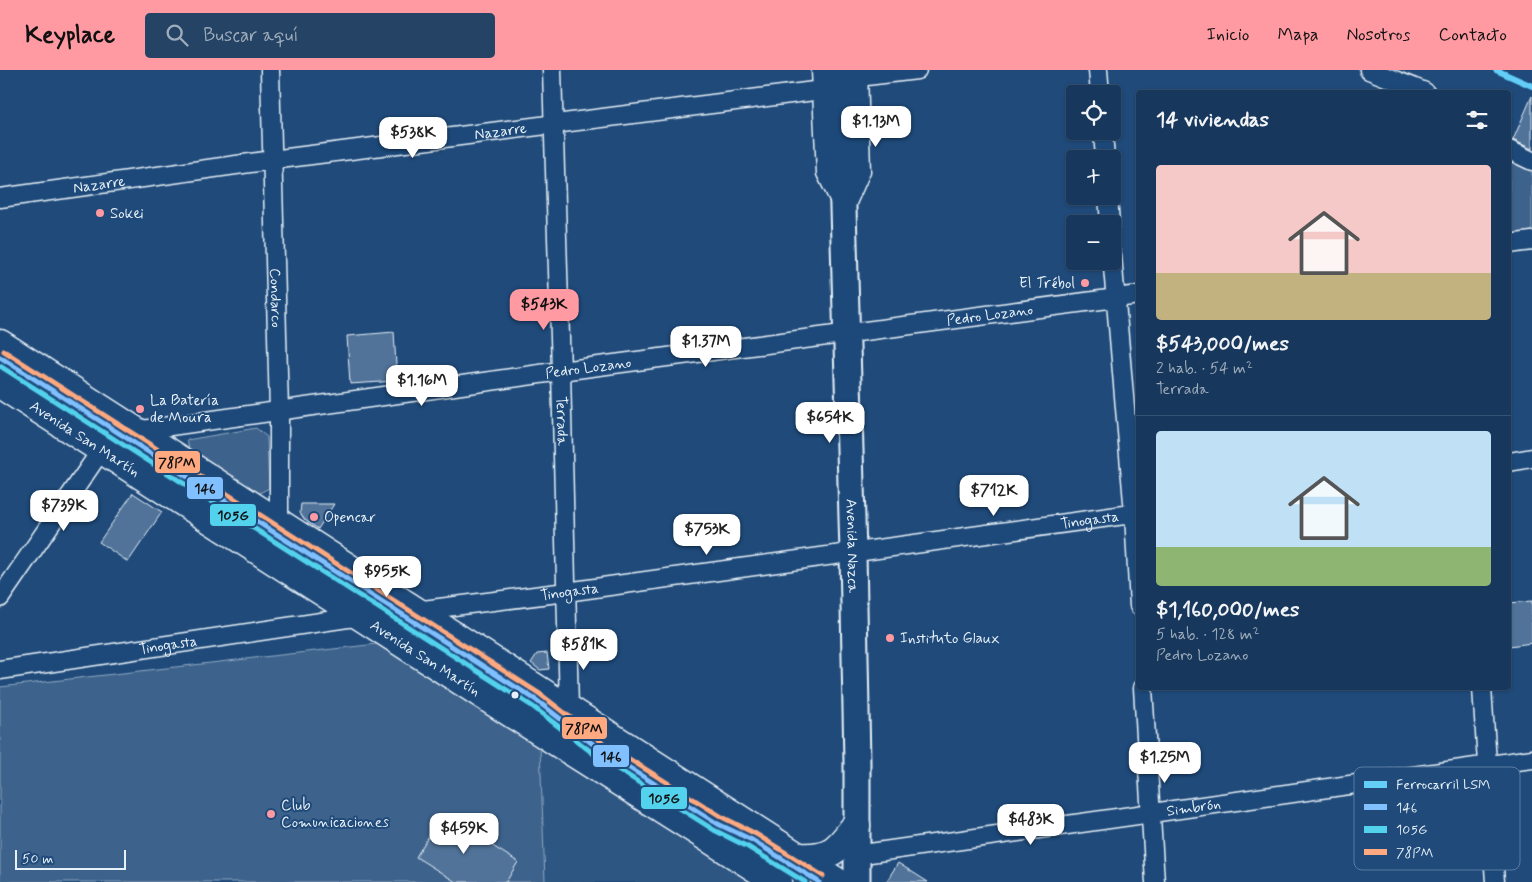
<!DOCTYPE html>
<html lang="es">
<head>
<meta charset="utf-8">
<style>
  :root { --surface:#17385c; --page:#244365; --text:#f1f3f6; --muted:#9eacbb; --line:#365272; --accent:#ff9aa2 }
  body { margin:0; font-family:Mynerve,sans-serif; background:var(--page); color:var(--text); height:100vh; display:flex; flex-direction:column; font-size:19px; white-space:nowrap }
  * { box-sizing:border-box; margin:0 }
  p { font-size:16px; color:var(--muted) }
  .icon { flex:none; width:28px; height:28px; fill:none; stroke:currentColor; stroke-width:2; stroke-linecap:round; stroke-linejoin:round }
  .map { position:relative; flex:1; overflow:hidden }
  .side { position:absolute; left:1136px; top:20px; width:375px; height:600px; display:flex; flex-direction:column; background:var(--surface); border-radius:5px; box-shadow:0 1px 4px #0004,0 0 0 1px var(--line) }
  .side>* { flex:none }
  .buttons { position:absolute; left:1066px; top:15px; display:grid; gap:10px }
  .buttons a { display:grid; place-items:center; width:55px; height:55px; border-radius:5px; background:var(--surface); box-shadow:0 1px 4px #0004,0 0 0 1px var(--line); font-size:25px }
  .scale { position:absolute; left:15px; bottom:12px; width:111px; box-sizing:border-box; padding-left:5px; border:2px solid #e8f1f8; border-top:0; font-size:14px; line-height:18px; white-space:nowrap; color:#e8f1f8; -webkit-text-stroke:4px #1f4a7a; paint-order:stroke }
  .price { position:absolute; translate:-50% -42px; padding:0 11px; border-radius:10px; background:#fff; color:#222; font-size:16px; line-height:32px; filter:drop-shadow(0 1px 2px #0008) }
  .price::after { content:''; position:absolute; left:50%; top:30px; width:15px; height:11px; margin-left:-8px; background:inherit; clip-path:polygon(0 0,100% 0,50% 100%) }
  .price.active { background:var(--accent); color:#111 }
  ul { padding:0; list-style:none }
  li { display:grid; align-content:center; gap:10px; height:265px; padding:0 20px }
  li+li { border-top:1px solid var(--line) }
  li span { display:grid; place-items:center; height:155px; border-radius:5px; color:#555 }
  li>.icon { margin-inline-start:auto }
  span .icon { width:90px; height:90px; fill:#fffc; stroke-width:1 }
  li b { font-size:21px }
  h2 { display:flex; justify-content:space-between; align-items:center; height:60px; padding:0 20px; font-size:21px }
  header { display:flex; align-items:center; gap:30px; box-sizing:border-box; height:70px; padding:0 25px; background:var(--accent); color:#111 }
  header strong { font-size:24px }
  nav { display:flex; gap:28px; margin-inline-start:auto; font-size:18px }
  .search { width:350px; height:45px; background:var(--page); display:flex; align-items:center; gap:12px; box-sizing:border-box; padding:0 18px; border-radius:5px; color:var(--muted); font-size:19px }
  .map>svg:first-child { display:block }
</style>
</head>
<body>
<header>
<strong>Keyplace</strong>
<div class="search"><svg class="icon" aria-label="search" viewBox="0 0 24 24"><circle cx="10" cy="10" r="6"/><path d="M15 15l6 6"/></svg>Buscar aquí</div>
<nav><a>Inicio</a><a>Mapa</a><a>Nosotros</a><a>Contacto</a></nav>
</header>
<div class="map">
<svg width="1532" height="812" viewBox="0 0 1532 812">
  <rect width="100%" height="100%" fill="#1f4a7a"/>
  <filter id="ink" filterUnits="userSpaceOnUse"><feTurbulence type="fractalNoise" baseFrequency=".02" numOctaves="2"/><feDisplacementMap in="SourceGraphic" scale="10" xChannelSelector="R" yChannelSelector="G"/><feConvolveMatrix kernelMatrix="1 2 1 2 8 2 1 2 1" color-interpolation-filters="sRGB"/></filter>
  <g filter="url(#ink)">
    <polygon fill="#2e5683" points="540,677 686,772 748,812 545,812"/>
    <g fill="#3c628c" stroke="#92aac2">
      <polygon points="1509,85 1532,97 1532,161 1509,164"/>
      <polygon points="256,358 267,367 269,418 258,424 189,378 187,370"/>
      <polygon points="377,574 540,677 545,812 0,812 0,617"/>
    </g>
    <g fill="#517399" stroke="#e8f1f8">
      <polygon points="1532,26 1532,79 1513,70"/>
      <polygon points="394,262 397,311 350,314 347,266"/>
      <polygon points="133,423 162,442 128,492 99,472"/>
      <polygon points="301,434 334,434 318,459 305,450 300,443"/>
      <polygon points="1532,531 1532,573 1509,576 1509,533"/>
      <polygon points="547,583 549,599 540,600 531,593 537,584"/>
      <polygon points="442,744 518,792 506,812 456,812 416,787"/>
      <polygon points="898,793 928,812 886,812"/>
    </g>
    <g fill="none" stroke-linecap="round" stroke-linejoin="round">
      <defs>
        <g id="minor">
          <path id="s1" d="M270,0L279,341V454"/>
          <path id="s2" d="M552,0L561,301L569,639L552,668"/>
          <polyline points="821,0 826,103 840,131"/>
          <polyline points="1098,0 1100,24"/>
          <polyline points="1369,0 1425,22"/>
          <polyline points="858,7 917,0"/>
          <polyline points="1103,61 1105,89"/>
          <polyline points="1509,80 1532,91"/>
          <polyline points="1108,126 1110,154"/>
          <path id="s3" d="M0,128L272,90L822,20"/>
          <polyline points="845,137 861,101 858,0"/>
          <polyline points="1509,174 1532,171"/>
          <polyline points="1112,185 1134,444 1139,536"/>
          <polyline points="1509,392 1532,388"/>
          <path id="s4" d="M0,528L102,379L111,372L135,361L561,301L1139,225"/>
          <path id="s5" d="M0,600L361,546L383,545L566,522L1139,443"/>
          <polyline points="1143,618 1155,812"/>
          <polyline points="1482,618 1495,812"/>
          <path id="s6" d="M856,785L1532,689"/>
        </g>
        <g id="secondary">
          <path id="s7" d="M839,0L853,483L857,692V812"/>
        </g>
        <g id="primary">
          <polyline points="0,274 837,812"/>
          <path id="s8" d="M0,314L508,641L778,812"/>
          <path d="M798,787C830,789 838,780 856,755"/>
        </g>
      </defs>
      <use href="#minor" stroke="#e8f1f8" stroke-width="21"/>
      <use href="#secondary" stroke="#e8f1f8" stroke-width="29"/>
      <use href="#primary" stroke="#e8f1f8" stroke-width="31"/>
      <use href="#minor" stroke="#1f4a7a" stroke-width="18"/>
      <use href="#secondary" stroke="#1f4a7a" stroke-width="25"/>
      <use href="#primary" stroke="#1f4a7a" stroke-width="28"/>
      <defs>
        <polyline id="bus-1" points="0,287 536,630 598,678 718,754 752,770 819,812"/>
        <polyline id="bus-2" points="0,296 532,636 594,684 714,760 748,777 805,812"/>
        <polyline id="bus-3" points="4,281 540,624 602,672 722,747 756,764 823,806"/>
      </defs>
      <use href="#bus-1" stroke="#1f4a7a" stroke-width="9"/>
      <use href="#bus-2" stroke="#1f4a7a" stroke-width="9"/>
      <use href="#bus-3" stroke="#1f4a7a" stroke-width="9"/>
      <use href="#bus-1" stroke="#80c0ff" stroke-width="5"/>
      <use href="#bus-2" stroke="#53d2ee" stroke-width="5"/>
      <use href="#bus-3" stroke="#ffa980" stroke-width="5"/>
      <defs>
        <polyline id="rail-1" points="1496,0 1532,16"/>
      </defs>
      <use href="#rail-1" stroke="#1f4a7a" stroke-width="10"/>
      <use href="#rail-1" stroke="#63cff8" stroke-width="6"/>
    </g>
  </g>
  <g fill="#ff9aa2" stroke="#1f4a7a" stroke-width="2">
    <circle cx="100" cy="143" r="5"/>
    <circle cx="1085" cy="213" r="5"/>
    <circle cx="140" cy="339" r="5"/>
    <circle cx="314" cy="447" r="5"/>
    <circle cx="890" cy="568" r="5"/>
    <circle cx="271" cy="744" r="5"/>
  </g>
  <circle fill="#e8f1f8" stroke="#1f4a7a" stroke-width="2" cx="515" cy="625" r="4.5"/>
  <g text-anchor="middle" stroke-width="4" stroke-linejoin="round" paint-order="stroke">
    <g font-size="15" fill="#e8f1f8" stroke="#1f4a7a">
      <text dy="5" stroke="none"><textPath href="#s3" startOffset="505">Nazarre</textPath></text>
      <text dy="5" stroke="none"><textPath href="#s3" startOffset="100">Nazarre</textPath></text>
      <text dy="5" stroke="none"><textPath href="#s1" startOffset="228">Condarco</textPath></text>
      <text dy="5" stroke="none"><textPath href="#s4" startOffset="1081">Pedro Lozano</textPath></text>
      <text dy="5" stroke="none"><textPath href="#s4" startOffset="676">Pedro Lozano</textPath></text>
      <text dy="5" stroke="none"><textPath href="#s2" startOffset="351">Terrada</textPath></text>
      <text dy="5" stroke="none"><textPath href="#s8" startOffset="101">Avenida San Martín</textPath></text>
      <text dy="5" stroke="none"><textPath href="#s5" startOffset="1100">Tinogasta</textPath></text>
      <text dy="5" stroke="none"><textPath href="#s7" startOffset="476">Avenida Nazca</textPath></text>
      <text dy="5" stroke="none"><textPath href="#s5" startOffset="575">Tinogasta</textPath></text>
      <text dy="5" stroke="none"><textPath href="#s5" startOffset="170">Tinogasta</textPath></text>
      <text dy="5" stroke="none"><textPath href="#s8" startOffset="506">Avenida San Martín</textPath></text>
      <text dy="5" stroke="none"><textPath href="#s6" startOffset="341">Simbrón</textPath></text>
    </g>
    <g font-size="15" fill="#e8f1f8" stroke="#1f4a7a" text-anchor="start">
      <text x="110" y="148">Sokei</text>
      <text x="1075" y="218" text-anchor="end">El Trébol</text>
      <text x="150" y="335">La Batería<tspan x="150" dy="17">de Moura</tspan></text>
      <text x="324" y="452">Opencar</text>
      <text x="900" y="573">Instituto Glaux</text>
      <text x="281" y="740">Club<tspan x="281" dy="17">Comunicaciones</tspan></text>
    </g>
  </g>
  <rect x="1354" y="697" width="166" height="103" rx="8" fill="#1f4a7a" stroke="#5b7ca0" stroke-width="1"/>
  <rect x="1364" y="711" width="23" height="7" fill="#63cff8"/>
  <rect x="1364" y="734" width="23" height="6" fill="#80c0ff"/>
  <rect x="1364" y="756" width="23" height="7" fill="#53d2ee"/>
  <rect x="1364" y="779" width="23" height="6" fill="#ffa980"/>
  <g font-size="14" fill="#e8f1f8">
    <text x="1396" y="719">Ferrocarril LSM</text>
    <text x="1396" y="742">146</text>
    <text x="1396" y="764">105G</text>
    <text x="1396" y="787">78PM</text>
  </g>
  <g stroke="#1f4a7a" stroke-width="2">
    <rect x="154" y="380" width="47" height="24" rx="5" fill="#ffa980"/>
    <rect x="186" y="406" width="38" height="24" rx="5" fill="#80c0ff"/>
    <rect x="209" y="433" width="48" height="24" rx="5" fill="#53d2ee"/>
    <rect x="561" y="646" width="47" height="24" rx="5" fill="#ffa980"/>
    <rect x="592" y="674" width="38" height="24" rx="5" fill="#80c0ff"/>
    <rect x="640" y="716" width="48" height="24" rx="5" fill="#53d2ee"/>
  </g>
  <g font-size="14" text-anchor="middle" font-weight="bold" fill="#111">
    <text x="177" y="397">78PM</text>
    <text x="205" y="423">146</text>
    <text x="233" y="450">105G</text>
    <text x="584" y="663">78PM</text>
    <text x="611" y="691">146</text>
    <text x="664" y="733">105G</text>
  </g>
</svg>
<div class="buttons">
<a><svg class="icon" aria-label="locate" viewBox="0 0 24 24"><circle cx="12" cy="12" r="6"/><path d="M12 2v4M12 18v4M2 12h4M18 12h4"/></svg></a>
<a>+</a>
<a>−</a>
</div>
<div class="scale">50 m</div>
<b class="price" style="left:876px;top:78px">$1.13M</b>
<b class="price" style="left:413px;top:89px">$538K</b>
<b class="price active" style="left:544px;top:261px">$543K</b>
<b class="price" style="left:706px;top:298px">$1.37M</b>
<b class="price" style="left:422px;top:337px">$1.16M</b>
<b class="price" style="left:830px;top:374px">$654K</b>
<b class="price" style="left:994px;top:447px">$712K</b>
<b class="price" style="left:64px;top:462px">$739K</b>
<b class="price" style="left:707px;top:486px">$753K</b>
<b class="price" style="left:387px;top:528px">$955K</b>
<b class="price" style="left:584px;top:601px">$581K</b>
<b class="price" style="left:1165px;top:714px">$1.25M</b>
<b class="price" style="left:1031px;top:776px">$483K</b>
<b class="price" style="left:464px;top:785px">$459K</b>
<section class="side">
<h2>14 viviendas<svg class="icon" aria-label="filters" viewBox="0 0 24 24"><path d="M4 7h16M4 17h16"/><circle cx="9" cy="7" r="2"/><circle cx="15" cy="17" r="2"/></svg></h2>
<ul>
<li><span style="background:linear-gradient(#f6c9c9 70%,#c2b280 0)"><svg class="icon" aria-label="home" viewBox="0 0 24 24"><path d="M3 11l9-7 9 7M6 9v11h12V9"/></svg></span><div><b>$543,000/mes</b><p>2 hab. · 54 m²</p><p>Terrada</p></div></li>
<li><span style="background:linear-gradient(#bfe0f5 75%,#8fb573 0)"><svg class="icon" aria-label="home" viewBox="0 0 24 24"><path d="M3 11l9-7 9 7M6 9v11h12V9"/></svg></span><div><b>$1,160,000/mes</b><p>5 hab. · 128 m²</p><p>Pedro Lozano</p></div></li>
</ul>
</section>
</div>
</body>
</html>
